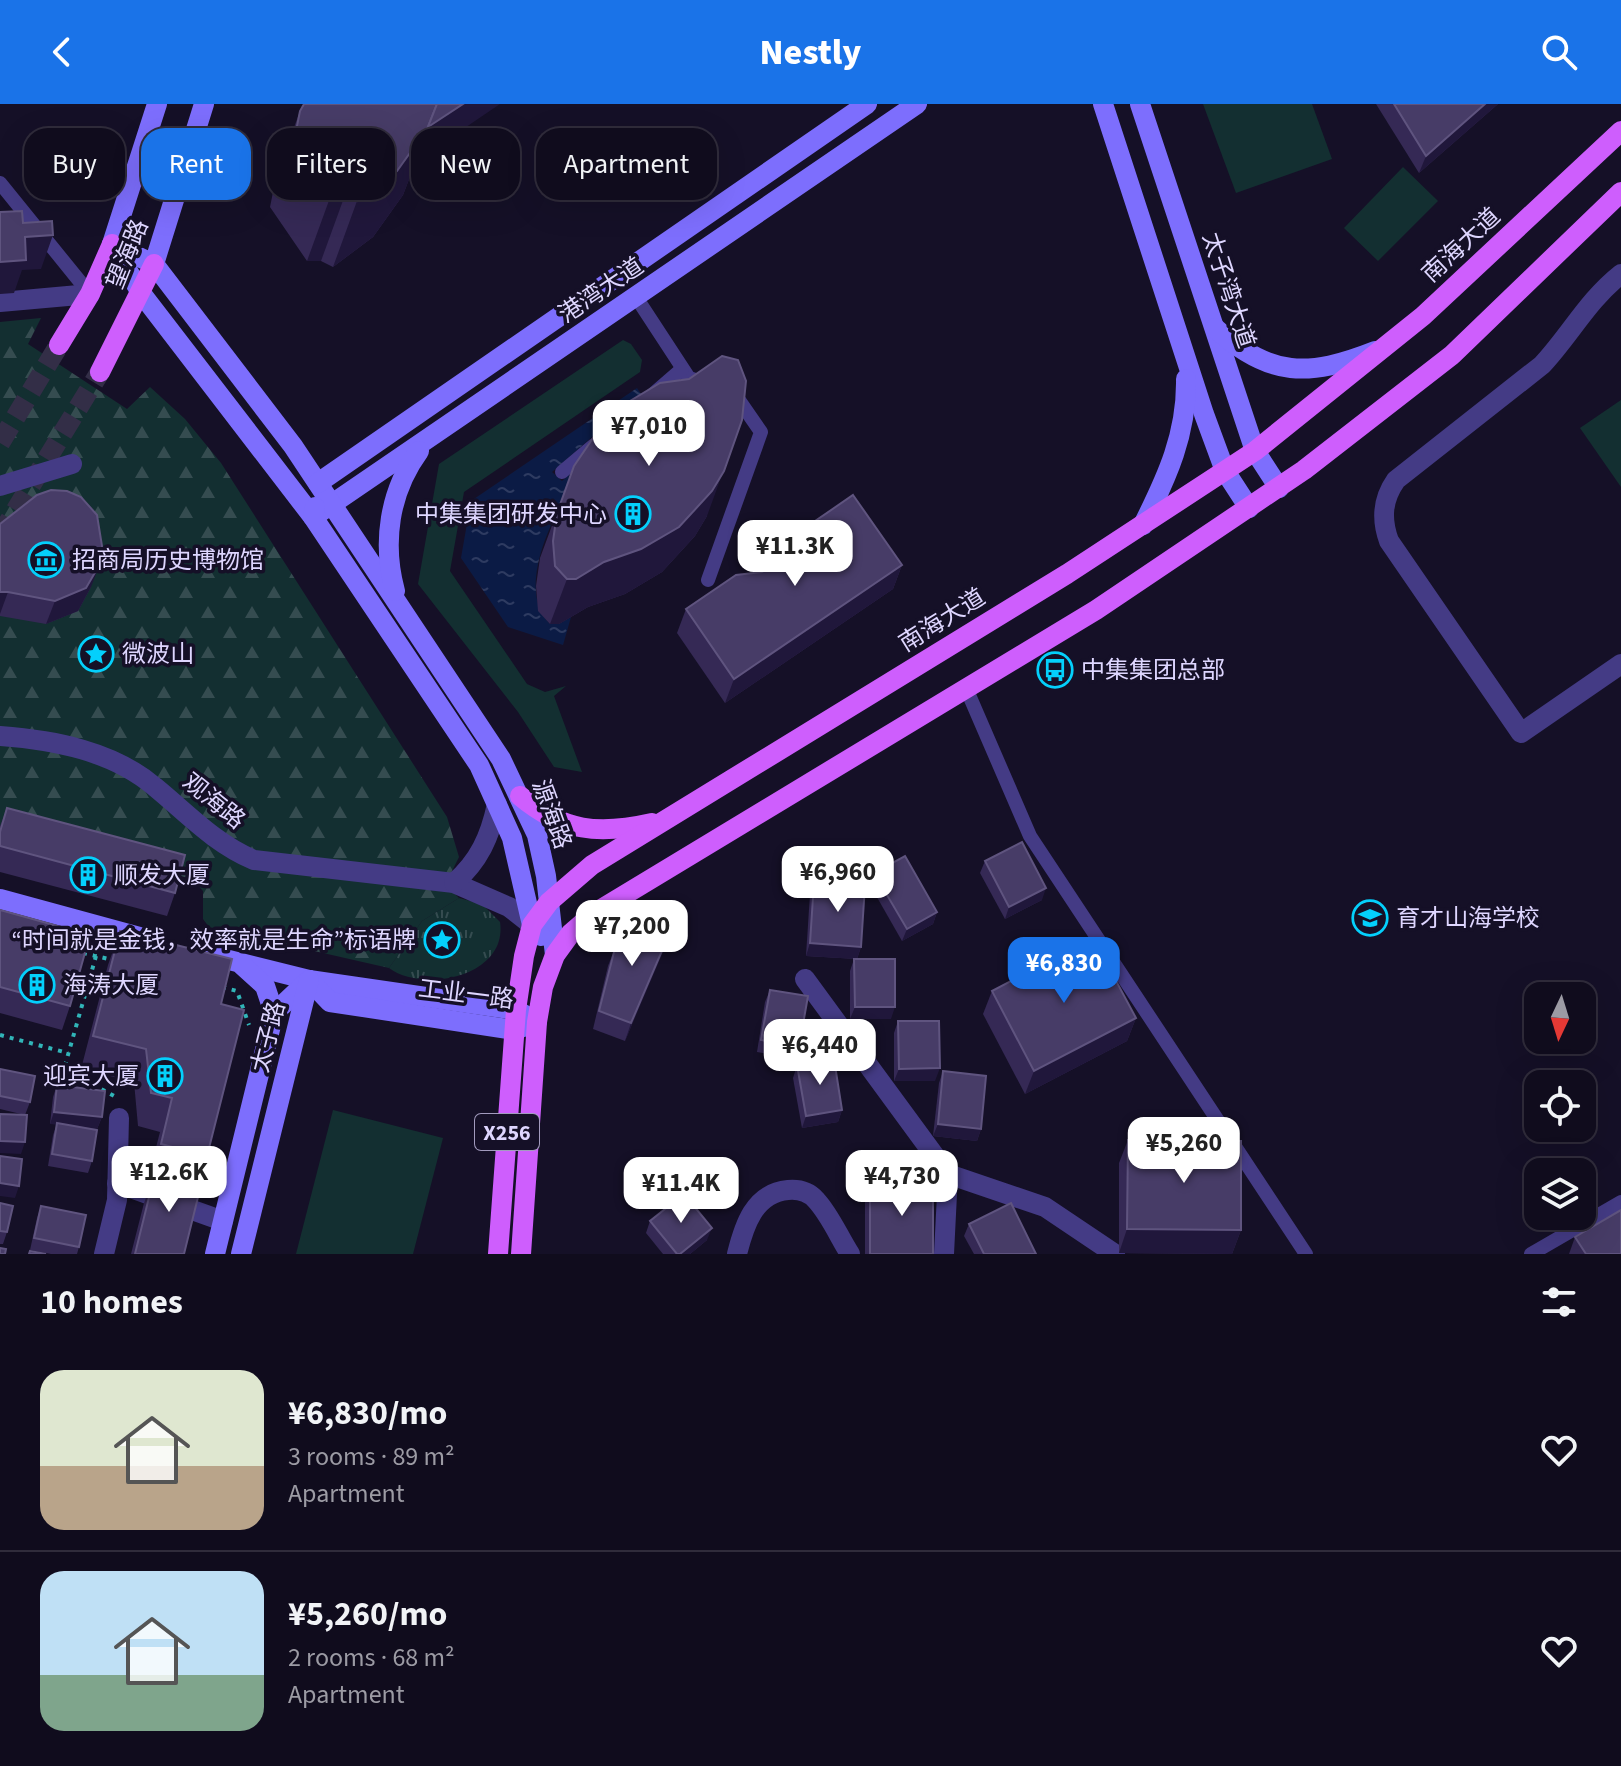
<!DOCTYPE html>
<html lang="en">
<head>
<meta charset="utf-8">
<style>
  :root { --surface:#100c1d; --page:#1e1a2a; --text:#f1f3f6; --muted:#9c9ba4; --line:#302c3b; --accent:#1a73e8 }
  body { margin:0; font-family:"Source Sans 3","Noto Sans SC",sans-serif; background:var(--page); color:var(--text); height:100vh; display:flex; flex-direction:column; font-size:30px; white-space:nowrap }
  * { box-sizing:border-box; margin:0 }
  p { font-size:26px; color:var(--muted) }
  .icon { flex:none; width:44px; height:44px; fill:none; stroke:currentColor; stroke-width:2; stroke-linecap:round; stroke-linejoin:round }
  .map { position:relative; height:1150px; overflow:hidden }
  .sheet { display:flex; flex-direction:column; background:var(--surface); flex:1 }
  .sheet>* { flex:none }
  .top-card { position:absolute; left:24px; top:24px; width:800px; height:72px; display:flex; gap:16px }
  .needle { width:52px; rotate:184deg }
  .tools { position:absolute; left:1524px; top:878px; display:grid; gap:16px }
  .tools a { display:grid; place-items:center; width:72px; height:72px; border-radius:16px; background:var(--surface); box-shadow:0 8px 32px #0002,0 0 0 2px var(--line); font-size:40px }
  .price { position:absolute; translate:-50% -68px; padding:0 18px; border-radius:16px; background:#fff; color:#222; font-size:26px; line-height:52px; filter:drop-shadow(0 2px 4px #0008) }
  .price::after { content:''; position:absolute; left:50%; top:48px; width:24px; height:18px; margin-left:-12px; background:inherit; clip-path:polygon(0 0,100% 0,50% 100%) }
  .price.current { background:var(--accent); color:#fff }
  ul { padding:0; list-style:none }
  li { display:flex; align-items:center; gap:24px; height:200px; padding:0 40px }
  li+li { border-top:2px solid var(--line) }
  li span { display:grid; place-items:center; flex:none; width:224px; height:160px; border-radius:24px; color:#555 }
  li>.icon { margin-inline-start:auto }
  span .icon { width:96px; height:96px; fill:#fffc; stroke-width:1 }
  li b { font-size:34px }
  h2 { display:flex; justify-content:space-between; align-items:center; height:96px; padding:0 40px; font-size:34px }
  .chip { padding:0 28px; border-radius:24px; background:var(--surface); box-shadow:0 8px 32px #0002,0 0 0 2px var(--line); font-size:28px; line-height:72px }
  .chip.current { background:var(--accent); color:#fff }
  header { display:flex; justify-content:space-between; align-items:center; height:104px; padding:0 40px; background:var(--accent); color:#fff; font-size:36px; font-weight:800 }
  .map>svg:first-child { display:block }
</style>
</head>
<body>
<header><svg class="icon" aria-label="back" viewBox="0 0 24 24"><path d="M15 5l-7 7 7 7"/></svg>Nestly<svg class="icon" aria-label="search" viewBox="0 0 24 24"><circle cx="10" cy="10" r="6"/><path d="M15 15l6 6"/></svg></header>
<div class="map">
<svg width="1621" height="1150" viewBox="0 0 1621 1150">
  <defs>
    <pattern id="forest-firs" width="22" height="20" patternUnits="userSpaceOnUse" patternTransform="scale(2)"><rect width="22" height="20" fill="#132f31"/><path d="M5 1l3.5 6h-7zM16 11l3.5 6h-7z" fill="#354c50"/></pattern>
    <pattern id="park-tufts" width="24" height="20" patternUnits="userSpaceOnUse" patternTransform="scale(2)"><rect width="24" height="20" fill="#132f31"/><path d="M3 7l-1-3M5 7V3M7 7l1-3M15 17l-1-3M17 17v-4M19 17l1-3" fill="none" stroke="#354c50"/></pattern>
    <pattern id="water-ripples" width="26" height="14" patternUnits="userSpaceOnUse" patternTransform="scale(2)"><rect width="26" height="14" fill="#0b1b45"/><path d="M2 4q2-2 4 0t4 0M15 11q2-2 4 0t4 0" fill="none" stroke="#2e3b61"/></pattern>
  </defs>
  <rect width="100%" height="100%" fill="#151027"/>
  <g fill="#132f31">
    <polygon points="1203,0 1312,0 1332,55 1236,89"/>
    <polygon points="1403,63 1438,97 1378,157 1344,124"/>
    <polygon points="623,236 631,240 642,256 640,268 464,388 450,467 527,580 545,588 566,582 554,592 582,668 554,663 518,608 418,480 439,360"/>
    <polygon points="1621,296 1621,383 1580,324"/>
    <polygon points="333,1006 443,1034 413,1150 296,1150"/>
  </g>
  <polygon fill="url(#forest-firs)" points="41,214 28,240 127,305 150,283 185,315 221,359 447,713 459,753 450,771 450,785 459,794 422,817 389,864 209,823 203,815 203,787 192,775 0,723 0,218"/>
  <path fill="url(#park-tufts)" d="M459,794L482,800L500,818C508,872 424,890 389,864L422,817Z"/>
  <path fill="url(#water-ripples)" d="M637,284L641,290L552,368L562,377L651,300C629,325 607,351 585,376C576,386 564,397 557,409C541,439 522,494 550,520H559L571,513L563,541L508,523L461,454L471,397Z"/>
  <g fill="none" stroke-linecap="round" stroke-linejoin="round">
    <g stroke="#332e47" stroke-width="20" stroke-dasharray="20 10" stroke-linecap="butt">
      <polyline points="0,339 59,241"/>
      <polyline points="0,432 100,268"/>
    </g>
    <g stroke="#31b5b8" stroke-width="4" stroke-dasharray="4 6" stroke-linecap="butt">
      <polyline points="83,849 113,856"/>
      <polyline points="96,852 64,965 116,993"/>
      <polyline points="222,883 237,887 249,921"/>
      <polyline points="0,931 68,949"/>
    </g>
    <g stroke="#443b85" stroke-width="14">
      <polyline points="0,79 90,190"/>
      <polyline points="636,193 689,274 707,280"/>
      <polyline points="652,291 682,265"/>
      <polyline points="562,368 594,341"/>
      <polyline points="708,476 761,328 734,289"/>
      <polyline points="966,584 1030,732 1306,1150"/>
      <polyline points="1531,1150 1621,1098"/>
    </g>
    <g stroke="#443b85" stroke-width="20">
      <path d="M1621,170C1588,196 1570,231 1542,261L1396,376C1382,396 1381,415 1389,437L1521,629L1621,560"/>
      <polyline points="0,198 90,190"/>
      <polyline points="0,382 72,360"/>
      <path d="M0,632C54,636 113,647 155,683C188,710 214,739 254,756L454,779L509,803L532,821"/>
      <path d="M454,779C479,757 490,733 497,700"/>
      <polyline points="805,875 948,1070 1045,1103 1115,1150"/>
      <polyline points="117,1079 223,1117"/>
      <polyline points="104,1150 117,1096 119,1014"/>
      <path d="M737,1150C744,1122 754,1089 788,1086C799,1085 809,1088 816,1096C830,1111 839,1133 850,1150"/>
      <polyline points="944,1150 948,1070"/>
    </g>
    <g stroke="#7d6efd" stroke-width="20">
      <polyline points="1103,0 1204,310 1225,367 1249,404"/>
      <polyline points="1140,0 1255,347 1279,384"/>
      <polyline points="112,140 141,189 313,413 917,0"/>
      <polyline points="112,140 157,0"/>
      <polyline points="113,141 154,160 293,342 501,655 537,731 546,772 555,851"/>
      <polyline points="154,160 204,0"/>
      <path d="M1215,224C1270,274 1309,273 1375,247"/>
      <polyline points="318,379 867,0"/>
      <polyline points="315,403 313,413 479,661 512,734 532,821 541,832"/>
      <path d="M1143,421C1167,373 1187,330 1186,275"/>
      <path d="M395,487C382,439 389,388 419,347"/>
      <polyline points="0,795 143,834"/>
      <polyline points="205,850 309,876 516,906 537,918"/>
      <polyline points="242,861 265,882 274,909"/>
      <polyline points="309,876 330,898 514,926 529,921"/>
      <polyline points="215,1150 274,909 309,876"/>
      <polyline points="241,1150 309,876"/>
    </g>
    <g stroke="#ce5efd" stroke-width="20">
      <polyline points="59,241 90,190 112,140"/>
      <polyline points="100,268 154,160"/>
      <path d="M520,692C563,728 599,731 652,719"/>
      <polyline points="498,1150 516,906 524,852 532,821 549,798 592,761 1067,470 1255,347 1423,212 1621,27"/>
      <polyline points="521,1150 537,918 543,883 555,851 571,829 593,810 1096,506 1304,366 1452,251 1621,88"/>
    </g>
  </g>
  <g fill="#352955">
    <polygon points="1376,0 1498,0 1419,69"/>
    <polygon points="300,7 416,57 403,91 373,133 333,163 321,157 307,157 270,103 276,73"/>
    <polygon points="574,362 707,412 695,432 662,468 625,490 588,503 559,520 550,520 538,507 536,482 540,454"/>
    <polygon points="0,420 91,483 78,507 46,520 0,512"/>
    <polygon points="902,461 893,485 725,599 677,529 686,505"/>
    <polygon points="7,704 175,789 167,812 0,768 0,722"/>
    <polygon points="985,757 1042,796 1005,815 980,769"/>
    <polygon points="874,769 937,808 933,820 902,837 870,781"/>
    <polygon points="814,778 861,843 857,855 806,852 810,790"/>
    <polygon points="0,806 70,902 62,926 0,909"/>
    <polygon points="120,827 221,900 207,1052 198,1076 184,1150 131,1150 144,1099 153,1075 148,1074 160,1028 138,1022 134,978 81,965 108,861"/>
    <polygon points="670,828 625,937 593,925 608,862 615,844"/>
    <polygon points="854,855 891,915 850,915 850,867"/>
    <polygon points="770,886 799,943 795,955 757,948 765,898"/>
    <polygon points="992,887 1136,914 1127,937 1025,990 983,910"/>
    <polygon points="898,917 935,977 894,977 894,929"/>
    <polygon points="797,961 842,1006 838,1018 802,1024 793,974"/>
    <polygon points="0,965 30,998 25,1011 0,1005"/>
    <polygon points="943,967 981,1025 977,1037 933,1032 939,979"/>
    <polygon points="57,981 102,1013 97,1025 92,1057 88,1069 48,1062 53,1031 57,1020 50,1020 53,993"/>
    <polygon points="1128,1036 1241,1126 1232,1150 1119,1149 1119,1059"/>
    <polygon points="870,1078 933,1150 865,1150 865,1090"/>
    <polygon points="0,1099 7,1128 3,1140 0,1140"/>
    <polygon points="41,1102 79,1143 77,1150 51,1150 30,1146 37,1114"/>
    <polygon points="650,1117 707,1136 690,1150 663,1150 646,1129"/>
    <polygon points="969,1120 1036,1150 974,1150 964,1132"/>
    <polygon points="1575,1133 1621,1150 1569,1150"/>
  </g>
  <g fill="#20173b">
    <polygon points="463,0 500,0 416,57 403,91 373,133 333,163 357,97 428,23"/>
    <polygon points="1485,0 1498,0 1419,69 1426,52"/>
    <polygon points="331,91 345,91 321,157 307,157"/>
    <polygon points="53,131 41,165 22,166 14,189 0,190 0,158 25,133"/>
    <polygon points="742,316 707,412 695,432 662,468 625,490 588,503 559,520 550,520 567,475 604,458"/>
    <polygon points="100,460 91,483 78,507 46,520 55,497"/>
    <polygon points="902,461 893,485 725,599 734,575"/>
    <polygon points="0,488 8,488 0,510"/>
    <polygon points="1046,784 1042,796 1005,815 1009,803"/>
    <polygon points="937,808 933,820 902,837 907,825"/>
    <polygon points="670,828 664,846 625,937 631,919"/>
    <polygon points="810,839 861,843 857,855 806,852"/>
    <polygon points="855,903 895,903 891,915 850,915"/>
    <polygon points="1136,914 1127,937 1025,990 1034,967"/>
    <polygon points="940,964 935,977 894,977 899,965"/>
    <polygon points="842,1006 838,1018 802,1024 806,1012"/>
    <polygon points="54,1008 102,1013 97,1025 50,1020"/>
    <polygon points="938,1020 981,1025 977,1037 933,1032"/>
    <polygon points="0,1037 25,1038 21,1050 0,1049"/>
    <polygon points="0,1079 19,1082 15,1094 0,1092"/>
    <polygon points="712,1124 707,1136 690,1150 680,1150"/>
    <polygon points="1127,1125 1241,1126 1232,1150 1119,1149"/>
  </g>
  <g fill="#473c67" stroke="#5f547f" stroke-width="2">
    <polygon points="304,0 437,0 427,25 397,67 357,97 345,91 331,91 294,37 300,7"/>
    <polygon points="437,0 463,0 428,23"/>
    <polygon points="1394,0 1485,0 1426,52"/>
    <polygon points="22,107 23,119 52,117 53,131 25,133 26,156 0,158 0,108"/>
    <polygon points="722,252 738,256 746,277 742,316 724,367 712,387 679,423 641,445 604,458 576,475 567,475 555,462 553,437 557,409 574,362 602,321 620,303 660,279 689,275"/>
    <polygon points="51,386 67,387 81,393 97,411 102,442 100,460 86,484 55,497 8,488 0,488 0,420 37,391"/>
    <polygon points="853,391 902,461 734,575 686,505 736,471 762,468 781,455 789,435"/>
    <polygon points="7,704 185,751 175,789 0,742 0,728"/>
    <polygon points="1022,738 1046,784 1009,803 985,757"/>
    <polygon points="905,752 937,808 907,825 874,769"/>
    <polygon points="814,778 865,781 861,843 810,839"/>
    <polygon points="0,806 90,831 70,902 0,883"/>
    <polygon points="633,812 670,828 631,919 599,907 615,844"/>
    <polygon points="120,827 232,855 221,900 244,906 207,1052 161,1040 172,994 151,989 146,945 93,932"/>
    <polygon points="1093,834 1136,914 1034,967 992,887"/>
    <polygon points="854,855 895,855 895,903 855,903"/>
    <polygon points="770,886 808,892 799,943 761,936"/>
    <polygon points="898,917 939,917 940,964 899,965"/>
    <polygon points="834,955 842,1006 806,1012 797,961"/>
    <polygon points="0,965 35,972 30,998 0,992"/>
    <polygon points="943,967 986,972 981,1025 938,1020"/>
    <polygon points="57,981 105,987 102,1013 54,1008"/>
    <polygon points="0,1010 27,1011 25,1038 0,1037"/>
    <polygon points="57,1019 97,1026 92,1057 52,1050"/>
    <polygon points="1128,1036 1241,1037 1241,1126 1127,1125"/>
    <polygon points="0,1052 22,1055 19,1082 0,1079"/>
    <polygon points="156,1065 202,1077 184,1150 135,1150"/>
    <rect x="870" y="1078" width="63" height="72"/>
    <polygon points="684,1090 712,1124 680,1150 677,1150 650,1117"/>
    <polygon points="0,1099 13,1102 7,1128 0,1127"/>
    <polygon points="1011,1099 1036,1150 984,1150 969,1120"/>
    <polygon points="41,1102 86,1111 79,1143 34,1134"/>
    <polygon points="1621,1106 1621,1150 1586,1150 1575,1133"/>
    <polygon points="0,1144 6,1145 5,1150 0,1150"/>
    <polygon points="30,1147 46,1150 29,1150"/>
  </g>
  <defs>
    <symbol id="building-ring" viewBox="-11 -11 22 22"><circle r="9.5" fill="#151027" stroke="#04d0fc" stroke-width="1.5"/><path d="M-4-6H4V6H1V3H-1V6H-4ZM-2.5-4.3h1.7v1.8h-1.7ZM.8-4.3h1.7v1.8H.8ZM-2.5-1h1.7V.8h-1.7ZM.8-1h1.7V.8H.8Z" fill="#04d0fc"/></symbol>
    <symbol id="museum-ring" viewBox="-11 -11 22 22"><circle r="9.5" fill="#151027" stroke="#04d0fc" stroke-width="1.5"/><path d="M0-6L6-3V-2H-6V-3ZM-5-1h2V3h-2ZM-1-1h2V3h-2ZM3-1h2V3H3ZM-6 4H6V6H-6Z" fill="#04d0fc"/></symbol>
    <symbol id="sight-ring" viewBox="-11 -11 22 22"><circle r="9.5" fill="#151027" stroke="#04d0fc" stroke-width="1.5"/><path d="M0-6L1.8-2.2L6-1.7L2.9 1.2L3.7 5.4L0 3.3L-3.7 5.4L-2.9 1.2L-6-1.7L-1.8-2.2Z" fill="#04d0fc"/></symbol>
    <symbol id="bus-ring" viewBox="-11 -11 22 22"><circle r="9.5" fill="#151027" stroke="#04d0fc" stroke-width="1.5"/><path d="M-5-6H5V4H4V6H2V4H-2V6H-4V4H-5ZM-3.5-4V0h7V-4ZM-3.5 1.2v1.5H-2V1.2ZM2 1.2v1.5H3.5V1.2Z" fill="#04d0fc"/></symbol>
    <symbol id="school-ring" viewBox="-11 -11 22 22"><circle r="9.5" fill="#151027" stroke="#04d0fc" stroke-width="1.5"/><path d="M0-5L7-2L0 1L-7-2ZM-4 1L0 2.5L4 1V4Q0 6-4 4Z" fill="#04d0fc"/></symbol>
  </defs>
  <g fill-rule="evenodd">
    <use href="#building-ring" x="613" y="390" width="40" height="40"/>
    <use href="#museum-ring" x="26" y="436" width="40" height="40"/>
    <use href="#sight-ring" x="76" y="530" width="40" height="40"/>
    <use href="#bus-ring" x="1035" y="546" width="40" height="40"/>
    <use href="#building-ring" x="68" y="751" width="40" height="40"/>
    <use href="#school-ring" x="1350" y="794" width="40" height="40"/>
    <use href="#sight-ring" x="422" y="816" width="40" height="40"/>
    <use href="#building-ring" x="17" y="861" width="40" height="40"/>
    <use href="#building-ring" x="145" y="952" width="40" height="40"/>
  </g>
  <g text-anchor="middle" stroke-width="7" stroke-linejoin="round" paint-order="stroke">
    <rect fill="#151027" stroke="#a29bbe" stroke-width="2" x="475" y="1010" width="64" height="36" rx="6"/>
    <g font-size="22" font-weight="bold" fill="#ded6ff">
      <text x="507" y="1036">X256</text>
    </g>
    <g font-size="24" fill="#ded6ff" stroke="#151027">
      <text transform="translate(1461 141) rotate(-43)" y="8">南海大道</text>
      <text transform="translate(127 150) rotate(-68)" y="8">望海路</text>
      <text transform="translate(601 186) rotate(-34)" y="8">港湾大道</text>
      <text transform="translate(1229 186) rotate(72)" y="8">太子湾大道</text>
      <text transform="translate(942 516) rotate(-32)" y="8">南海大道</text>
      <text transform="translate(214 697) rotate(39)" y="8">观海路</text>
      <text transform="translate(552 710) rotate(70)" y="8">源海路</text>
      <text transform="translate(466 890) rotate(7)" y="8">工业一路</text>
      <text transform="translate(268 933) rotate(-76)" y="8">太子路</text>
    </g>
    <g font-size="24" fill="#ded6ff" stroke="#151027" text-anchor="start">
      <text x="607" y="418" text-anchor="end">中集集团研发中心</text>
      <text x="72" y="464">招商局历史博物馆</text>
      <text x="122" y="558">微波山</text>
      <text x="1081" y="574">中集集团总部</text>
      <text x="114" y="779">顺发大厦</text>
      <text x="1396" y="822">育才山海学校</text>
      <text x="416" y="844" text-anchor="end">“时间就是金钱，效率就是生命”标语牌</text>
      <text x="63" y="889">海涛大厦</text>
      <text x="139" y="980" text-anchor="end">迎宾大厦</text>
    </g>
  </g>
</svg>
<div class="tools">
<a><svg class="needle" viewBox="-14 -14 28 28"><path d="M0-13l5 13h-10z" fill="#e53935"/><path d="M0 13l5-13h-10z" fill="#9c9ba4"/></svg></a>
<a><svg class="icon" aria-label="locate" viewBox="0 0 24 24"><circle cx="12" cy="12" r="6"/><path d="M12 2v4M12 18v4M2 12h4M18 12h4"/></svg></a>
<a><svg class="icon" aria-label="layers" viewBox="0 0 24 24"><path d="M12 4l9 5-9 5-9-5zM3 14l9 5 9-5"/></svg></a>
</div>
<b class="price" style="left:649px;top:364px">¥7,010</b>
<b class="price" style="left:795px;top:484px">¥11.3K</b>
<b class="price" style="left:838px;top:810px">¥6,960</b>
<b class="price" style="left:632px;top:864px">¥7,200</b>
<b class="price current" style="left:1064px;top:901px">¥6,830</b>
<b class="price" style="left:820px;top:983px">¥6,440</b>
<b class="price" style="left:1184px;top:1081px">¥5,260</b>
<b class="price" style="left:169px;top:1110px">¥12.6K</b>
<b class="price" style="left:902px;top:1114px">¥4,730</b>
<b class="price" style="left:681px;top:1121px">¥11.4K</b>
<div class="top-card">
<a class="chip">Buy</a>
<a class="chip current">Rent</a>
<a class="chip">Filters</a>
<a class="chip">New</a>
<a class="chip">Apartment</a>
</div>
</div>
<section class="sheet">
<h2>10 homes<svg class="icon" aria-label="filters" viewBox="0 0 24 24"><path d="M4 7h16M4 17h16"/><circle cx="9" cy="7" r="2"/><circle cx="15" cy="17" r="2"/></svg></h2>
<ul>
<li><span style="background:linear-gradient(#dfe7d0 60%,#b9a48a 0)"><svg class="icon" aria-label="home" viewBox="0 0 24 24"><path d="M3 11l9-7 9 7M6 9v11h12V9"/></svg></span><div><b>¥6,830/mo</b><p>3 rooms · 89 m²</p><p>Apartment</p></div><svg class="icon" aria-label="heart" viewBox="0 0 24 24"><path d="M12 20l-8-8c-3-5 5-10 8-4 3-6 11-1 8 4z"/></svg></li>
<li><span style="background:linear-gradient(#bfe0f5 65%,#7fa58c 0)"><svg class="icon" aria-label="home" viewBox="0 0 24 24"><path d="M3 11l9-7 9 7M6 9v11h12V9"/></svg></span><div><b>¥5,260/mo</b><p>2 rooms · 68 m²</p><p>Apartment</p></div><svg class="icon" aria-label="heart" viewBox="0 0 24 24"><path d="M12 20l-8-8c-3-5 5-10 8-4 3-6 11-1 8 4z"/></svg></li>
</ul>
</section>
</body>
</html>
